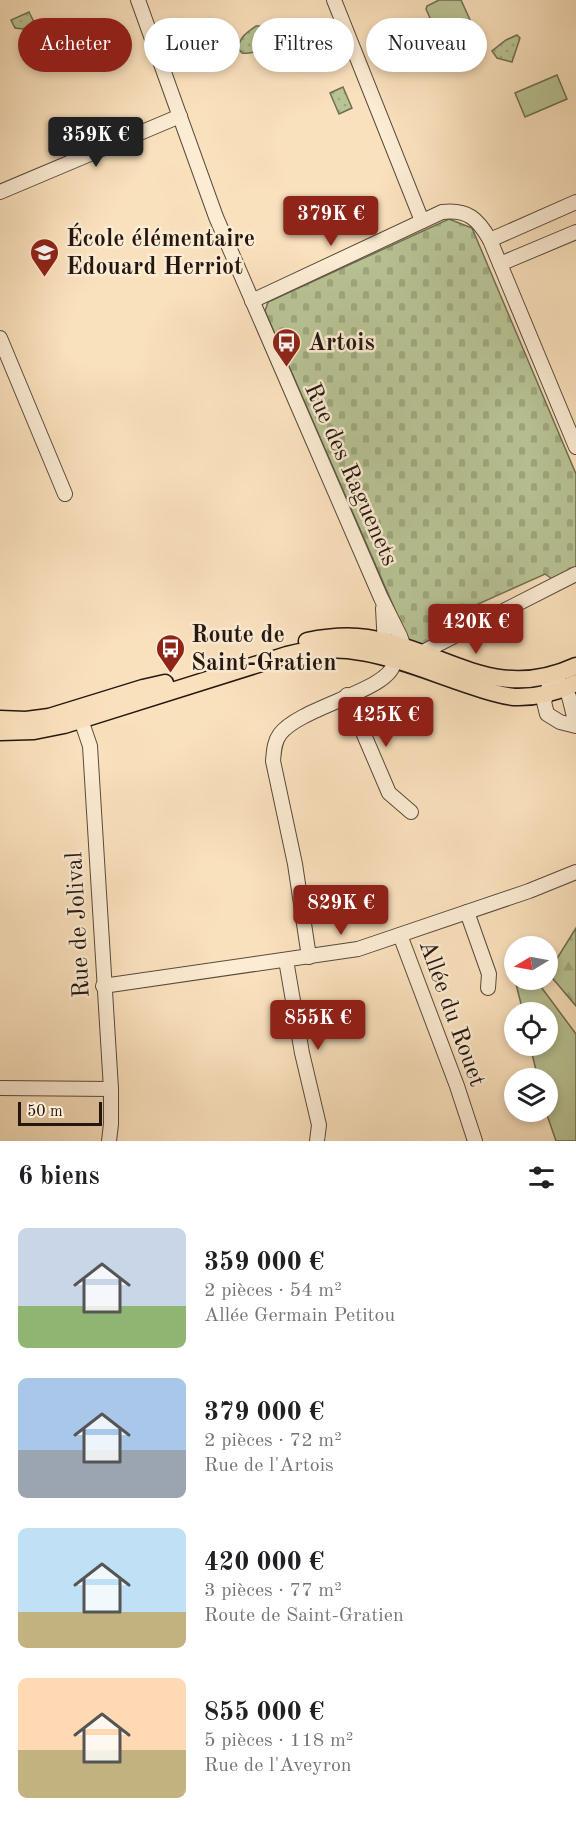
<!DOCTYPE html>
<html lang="fr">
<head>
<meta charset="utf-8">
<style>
  :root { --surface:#fff; --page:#f6f6f6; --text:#202124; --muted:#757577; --accent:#8f2418 }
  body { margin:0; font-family:"Old Standard TT",serif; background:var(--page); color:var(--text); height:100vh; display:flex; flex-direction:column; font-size:22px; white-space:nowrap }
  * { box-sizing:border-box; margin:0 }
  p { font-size:20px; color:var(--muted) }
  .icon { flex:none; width:33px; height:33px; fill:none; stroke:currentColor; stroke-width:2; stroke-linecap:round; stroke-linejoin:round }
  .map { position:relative; height:1141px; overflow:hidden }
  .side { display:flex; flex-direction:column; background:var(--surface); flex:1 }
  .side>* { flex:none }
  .top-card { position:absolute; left:18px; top:18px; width:540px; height:54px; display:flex; gap:12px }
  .needle { width:39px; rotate:260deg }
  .tools { position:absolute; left:504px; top:936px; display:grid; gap:12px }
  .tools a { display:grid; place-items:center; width:54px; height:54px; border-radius:50%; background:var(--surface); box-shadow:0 3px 9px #0003; font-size:30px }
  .scale { position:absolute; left:18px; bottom:15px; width:84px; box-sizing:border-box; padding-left:6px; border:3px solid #231710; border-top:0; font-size:16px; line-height:21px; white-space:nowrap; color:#231710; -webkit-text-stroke:4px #fcecd4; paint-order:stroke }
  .price { position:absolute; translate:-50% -51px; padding:0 14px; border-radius:6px; background:var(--accent); color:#fff; font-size:20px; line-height:39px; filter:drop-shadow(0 2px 3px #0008) }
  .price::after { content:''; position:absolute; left:50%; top:36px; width:18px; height:14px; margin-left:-9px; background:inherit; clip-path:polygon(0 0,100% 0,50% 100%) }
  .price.active { background:#222; color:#fff }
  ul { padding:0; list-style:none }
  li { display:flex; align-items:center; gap:18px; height:150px; padding:0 18px }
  li span { display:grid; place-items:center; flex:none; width:168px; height:120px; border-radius:9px; color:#555 }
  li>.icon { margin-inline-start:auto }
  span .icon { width:72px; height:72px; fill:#fffc; stroke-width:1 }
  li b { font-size:26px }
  h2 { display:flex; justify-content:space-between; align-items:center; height:72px; padding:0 18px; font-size:26px }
  .tag { padding:0 21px; border-radius:27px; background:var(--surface); box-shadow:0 3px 9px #0003; font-size:21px; line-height:54px }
  .tag.active { background:var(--accent); color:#fff }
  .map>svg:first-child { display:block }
</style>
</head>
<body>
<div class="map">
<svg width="576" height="1141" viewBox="0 0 576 1141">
  <defs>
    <pattern id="grass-dots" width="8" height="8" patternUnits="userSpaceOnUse" patternTransform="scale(1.5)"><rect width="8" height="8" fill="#b9c495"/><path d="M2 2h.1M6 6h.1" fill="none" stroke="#9fa87f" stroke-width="1.8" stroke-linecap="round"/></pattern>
    <pattern id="forest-firs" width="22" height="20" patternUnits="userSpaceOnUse" patternTransform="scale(1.5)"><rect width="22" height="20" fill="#b9c495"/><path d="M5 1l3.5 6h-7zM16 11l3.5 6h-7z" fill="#9fa87f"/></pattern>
    <pattern id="cemetery-stones" width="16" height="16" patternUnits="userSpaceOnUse" patternTransform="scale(1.5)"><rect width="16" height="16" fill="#b9c495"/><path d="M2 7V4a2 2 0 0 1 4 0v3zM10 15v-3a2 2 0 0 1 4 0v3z" fill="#9fa87f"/></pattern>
  </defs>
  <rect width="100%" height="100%" fill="#fae1bd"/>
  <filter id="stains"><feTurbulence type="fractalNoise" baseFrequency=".00333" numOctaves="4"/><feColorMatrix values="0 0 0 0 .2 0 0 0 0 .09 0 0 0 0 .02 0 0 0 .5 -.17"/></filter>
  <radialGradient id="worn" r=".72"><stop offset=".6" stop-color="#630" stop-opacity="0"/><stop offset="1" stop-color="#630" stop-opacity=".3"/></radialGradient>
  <g fill="url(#grass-dots)" stroke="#6e6e52" stroke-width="1.5">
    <polygon points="29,12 35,24 23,29 15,28 11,20"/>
    <path d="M256,26C289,24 271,56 242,53L238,48C240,37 247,32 256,26Z"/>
    <polygon points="517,35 520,38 512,62 497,58 492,51 506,40"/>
    <polygon points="343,87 352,108 339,114 330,93"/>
  </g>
  <polygon fill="url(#forest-firs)" stroke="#6e6e52" stroke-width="1.5" points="576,928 576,1006 548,973"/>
  <polygon fill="url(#cemetery-stones)" stroke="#6e6e52" stroke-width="1.5" points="449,219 472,228 576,474 576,571 555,581 545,574 476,605 476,618 419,647 410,644 265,311 268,302"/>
  <g fill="#b9c495" stroke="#6e6e52" stroke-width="1.5">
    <polygon points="439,0 461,0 476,33 475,36 447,48 443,47 426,9 427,6"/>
    <polygon points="557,75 567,99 525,117 515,93"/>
    <polygon points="515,980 536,980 576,1034 576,1141 556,1141 546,1112 548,1078 538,1078 530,1046 548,1046 548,1012 523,1012"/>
  </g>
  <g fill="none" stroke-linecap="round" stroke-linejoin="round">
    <defs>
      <g id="minor">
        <polyline points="138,0 216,217 381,598 400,636 404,647 400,654"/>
        <polyline points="334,0 422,221"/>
        <polyline points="0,192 180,116"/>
        <polyline points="490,240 576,202"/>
        <polyline points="500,264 576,232"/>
        <path d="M252,301L442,212C468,209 478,219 490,240L576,447"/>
        <polyline points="0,338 65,494"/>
        <polyline points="417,655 576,574"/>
        <polyline points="347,695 389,793 411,812"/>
        <polyline points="78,711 90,746 111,1089 111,1124 109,1141"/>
        <path d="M576,722C567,699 575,694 552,677L544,702L547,714L560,722L576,726"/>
        <polyline points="467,912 489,974 488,988"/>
        <polyline points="400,935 457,1086 475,1141"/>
        <path d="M309,957L295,864L273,761C274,751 274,742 280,734C301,706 394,690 394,661L385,646L383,608"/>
        <polyline points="286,960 302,1053 319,1125 317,1141"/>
        <polyline points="103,986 358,949 529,891 576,872"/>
        <polyline points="0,1088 111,1089"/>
      </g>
      <g id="major">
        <path d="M307,641C327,637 348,635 367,638C446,650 493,704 576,666"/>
        <polyline points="0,719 26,720 49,717 143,688 165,683"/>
        <path d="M0,732L34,731L64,725L287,655C350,638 402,662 460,682C478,688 495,695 514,697C535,698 557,692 576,683"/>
      </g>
    </defs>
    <use href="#minor" stroke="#594a3b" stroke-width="16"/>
    <use href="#major" stroke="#231710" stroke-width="19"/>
    <use href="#minor" stroke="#fcecd4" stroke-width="14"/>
    <use href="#major" stroke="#fae1bd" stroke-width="16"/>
  </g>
  <defs>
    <symbol id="school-pin" viewBox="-11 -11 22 30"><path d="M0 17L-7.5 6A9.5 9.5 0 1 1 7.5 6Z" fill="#8f2418" stroke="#fcecd4"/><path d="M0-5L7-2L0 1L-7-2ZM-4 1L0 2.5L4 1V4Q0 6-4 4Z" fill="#fff"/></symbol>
    <symbol id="bus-pin" viewBox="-11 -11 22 30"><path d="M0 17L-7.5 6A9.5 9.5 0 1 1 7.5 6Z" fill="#8f2418" stroke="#fcecd4"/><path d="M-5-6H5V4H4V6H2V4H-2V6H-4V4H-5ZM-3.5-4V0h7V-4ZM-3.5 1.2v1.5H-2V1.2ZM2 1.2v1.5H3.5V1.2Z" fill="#fff"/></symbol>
  </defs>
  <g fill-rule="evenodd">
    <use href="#school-pin" x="28" y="236" width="33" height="45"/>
    <use href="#bus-pin" x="270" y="326" width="33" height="45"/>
    <use href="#bus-pin" x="154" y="632" width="33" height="45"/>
  </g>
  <g text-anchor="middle" stroke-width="5" stroke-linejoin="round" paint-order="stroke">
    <g font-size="24" font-weight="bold" fill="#231710" stroke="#fcecd4" text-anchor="start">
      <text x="66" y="246">École élémentaire<tspan x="66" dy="28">Edouard Herriot</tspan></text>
      <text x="308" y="350">Artois</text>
      <text x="191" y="642">Route de<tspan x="191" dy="28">Saint-Gratien</tspan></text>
    </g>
    <g font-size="24" fill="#231710" stroke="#fcecd4">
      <text transform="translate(352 474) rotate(66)" y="8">Rue des Raguenets</text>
      <text transform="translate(77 925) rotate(-93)" y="8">Rue de Jolival</text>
      <text transform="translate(453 1013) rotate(70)" y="8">Allée du Rouet</text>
    </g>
  </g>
  <rect width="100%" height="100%" filter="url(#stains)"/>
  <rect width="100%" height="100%" fill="url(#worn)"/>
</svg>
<div class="tools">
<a><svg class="needle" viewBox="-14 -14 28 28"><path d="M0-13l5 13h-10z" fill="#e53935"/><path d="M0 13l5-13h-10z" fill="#757577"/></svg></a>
<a><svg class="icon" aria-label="locate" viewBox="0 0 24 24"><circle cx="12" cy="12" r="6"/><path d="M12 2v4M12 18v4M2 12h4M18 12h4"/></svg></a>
<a><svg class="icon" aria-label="layers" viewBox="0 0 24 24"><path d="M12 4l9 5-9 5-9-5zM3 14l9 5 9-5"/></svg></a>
</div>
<div class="scale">50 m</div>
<b class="price active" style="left:96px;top:168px">359K €</b>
<b class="price" style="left:331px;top:247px">379K €</b>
<b class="price" style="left:476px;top:655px">420K €</b>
<b class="price" style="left:386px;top:748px">425K €</b>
<b class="price" style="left:341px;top:936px">829K €</b>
<b class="price" style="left:318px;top:1051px">855K €</b>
<div class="top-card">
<a class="tag active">Acheter</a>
<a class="tag">Louer</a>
<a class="tag">Filtres</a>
<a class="tag">Nouveau</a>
</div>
</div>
<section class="side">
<h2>6 biens<svg class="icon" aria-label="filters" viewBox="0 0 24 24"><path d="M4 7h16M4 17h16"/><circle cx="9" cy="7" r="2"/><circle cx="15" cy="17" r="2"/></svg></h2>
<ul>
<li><span style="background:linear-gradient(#c9d6e8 65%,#8fb573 0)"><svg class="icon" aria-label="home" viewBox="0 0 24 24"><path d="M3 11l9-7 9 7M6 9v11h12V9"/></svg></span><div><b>359 000 €</b><p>2 pièces · 54 m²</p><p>Allée Germain Petitou</p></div></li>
<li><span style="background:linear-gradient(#a9c7e8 60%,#9aa5b1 0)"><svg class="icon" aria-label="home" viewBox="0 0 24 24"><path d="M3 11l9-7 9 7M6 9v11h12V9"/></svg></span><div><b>379 000 €</b><p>2 pièces · 72 m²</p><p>Rue de l'Artois</p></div></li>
<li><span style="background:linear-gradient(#bfe0f5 70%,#c2b280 0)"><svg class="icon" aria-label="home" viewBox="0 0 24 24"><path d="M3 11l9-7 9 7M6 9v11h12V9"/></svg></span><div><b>420 000 €</b><p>3 pièces · 77 m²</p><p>Route de Saint-Gratien</p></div></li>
<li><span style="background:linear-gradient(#ffd9b3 60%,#c2b280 0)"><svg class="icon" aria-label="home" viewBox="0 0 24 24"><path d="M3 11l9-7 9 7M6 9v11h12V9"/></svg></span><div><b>855 000 €</b><p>5 pièces · 118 m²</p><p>Rue de l'Aveyron</p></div></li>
</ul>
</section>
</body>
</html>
